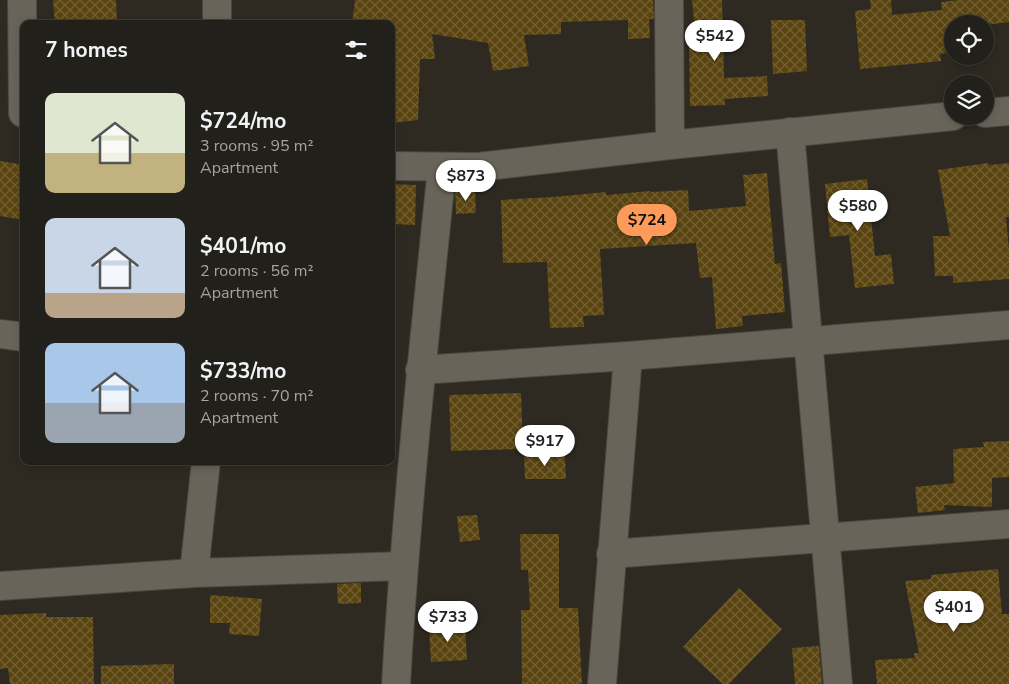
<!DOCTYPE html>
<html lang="en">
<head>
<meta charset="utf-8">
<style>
  :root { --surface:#22201a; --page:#2a2823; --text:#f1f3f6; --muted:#a2a3a2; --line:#3f3e39; --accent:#ff9b5a }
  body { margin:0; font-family:"Nunito Sans",sans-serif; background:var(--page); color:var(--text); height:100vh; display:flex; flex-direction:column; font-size:19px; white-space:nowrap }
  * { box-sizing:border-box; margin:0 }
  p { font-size:16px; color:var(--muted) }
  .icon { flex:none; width:28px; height:28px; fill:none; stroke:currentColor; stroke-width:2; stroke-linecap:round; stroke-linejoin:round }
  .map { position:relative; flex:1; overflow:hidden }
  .details { position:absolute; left:20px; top:20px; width:375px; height:445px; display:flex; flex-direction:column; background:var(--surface); border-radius:10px; box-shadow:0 2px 8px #0003,0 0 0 1px var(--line) }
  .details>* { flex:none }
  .buttons { position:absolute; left:944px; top:15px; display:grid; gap:10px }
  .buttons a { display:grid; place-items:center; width:50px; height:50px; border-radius:50%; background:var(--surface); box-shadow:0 2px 8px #0003,0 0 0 1px var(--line); font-size:25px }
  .price { position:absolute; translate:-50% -42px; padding:0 11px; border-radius:18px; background:#fff; color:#222; font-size:16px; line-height:32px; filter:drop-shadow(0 1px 2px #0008) }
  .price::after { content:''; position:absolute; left:50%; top:30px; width:15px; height:11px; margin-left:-8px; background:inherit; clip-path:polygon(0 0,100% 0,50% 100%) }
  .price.active { background:var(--accent); color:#111 }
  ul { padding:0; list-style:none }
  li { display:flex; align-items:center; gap:15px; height:125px; padding:0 25px }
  li span { display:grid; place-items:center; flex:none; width:140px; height:100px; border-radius:10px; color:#555 }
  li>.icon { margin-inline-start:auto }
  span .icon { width:60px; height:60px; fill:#fffc; stroke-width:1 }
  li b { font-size:21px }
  h2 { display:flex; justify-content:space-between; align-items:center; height:60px; padding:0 25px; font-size:21px }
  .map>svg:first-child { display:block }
</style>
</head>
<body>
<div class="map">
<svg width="1009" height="684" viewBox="0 0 1009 684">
  <defs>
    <pattern id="building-cross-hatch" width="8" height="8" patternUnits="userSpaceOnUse" patternTransform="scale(1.25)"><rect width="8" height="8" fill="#5a4511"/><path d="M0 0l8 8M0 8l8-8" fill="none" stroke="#726034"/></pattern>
  </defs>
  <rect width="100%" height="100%" fill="#2e2a22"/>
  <g fill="url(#building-cross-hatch)">
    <polygon points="53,0 116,0 117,24 55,24"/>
    <polygon points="355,0 653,0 654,19 649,19 650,38 628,39 628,20 561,22 561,34 524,35 529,66 493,71 488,43 432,34 435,59 420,59 418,120 391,123 391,24 352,24"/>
    <polygon points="692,0 722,0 724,78 767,76 768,96 725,99 725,105 690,106 689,39 696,38"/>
    <polygon points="870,0 891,0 892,15 942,10 941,2 958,0 1009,0 1009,22 985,25 985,24 952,24 952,52 940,54 941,61 860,69 855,11 871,9"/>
    <polygon points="771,20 805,20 807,71 773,74"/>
    <polygon points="0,161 24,165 24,220 0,216"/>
    <polygon points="988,163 989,165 1009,163 1009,217 1006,217 1009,250 1009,279 953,283 953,276 935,276 933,236 950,236 938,170"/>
    <polygon points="767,173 775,264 781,263 785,312 742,316 743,326 716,329 712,277 700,278 696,243 600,249 604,315 583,316 584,327 550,328 547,262 503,263 501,200 553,197 606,192 606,195 650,191 650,192 688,190 689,211 746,206 743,175"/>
    <polygon points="867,179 875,256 891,254 894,284 855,288 849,235 830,237 825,184"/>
    <polygon points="391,184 416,185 415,225 391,224"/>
    <polygon points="475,189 476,213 456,214 455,190"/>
    <polygon points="521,393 523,449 451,451 449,395"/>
    <polygon points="1009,441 1009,477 992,478 992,507 944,505 945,510 918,513 915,487 954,483 953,449 984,447 983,442"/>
    <polygon points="565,455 566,479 525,479 524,456"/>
    <polygon points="477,515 480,540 460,542 457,516"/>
    <polygon points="520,534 559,534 559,608 578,608 582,684 522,684 521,610 530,610 528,570 521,570"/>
    <polygon points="998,569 1002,614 1009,614 1009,684 877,684 875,660 915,658 914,653 919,653 905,581 931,579 931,575"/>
    <polygon points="361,583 361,603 338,604 337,584"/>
    <polygon points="739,588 782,629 729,684 723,684 683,647"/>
    <polygon points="210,595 262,599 259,636 229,634 230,623 210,623"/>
    <polygon points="46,613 46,617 93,617 94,684 10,684 8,668 0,669 0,615"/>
    <polygon points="465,625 467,660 431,662 429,626"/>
    <polygon points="819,646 822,684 795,684 792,648"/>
    <polygon points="174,664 174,684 101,684 101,666"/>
  </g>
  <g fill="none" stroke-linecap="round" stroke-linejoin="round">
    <defs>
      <g id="minor">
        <polyline points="22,0 23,113"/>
        <polyline points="669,0 670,145"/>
        <polyline points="217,24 217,0"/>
        <polyline points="985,113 1009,111"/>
        <polyline points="790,132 838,684"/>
        <polyline points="391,166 478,167 670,145 953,116"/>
        <polyline points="0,334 24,337"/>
        <polyline points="420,370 628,356 1009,325"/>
        <polyline points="611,554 1009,524"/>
        <polyline points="194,573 206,461"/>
        <polyline points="0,586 194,573 403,566"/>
        <path d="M396,684C406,511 424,340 442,168"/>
        <polyline points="602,684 628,356"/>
      </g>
    </defs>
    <use href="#minor" stroke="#4a473f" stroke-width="30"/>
    <use href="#minor" stroke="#68645a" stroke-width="28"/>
  </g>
</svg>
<div class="buttons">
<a><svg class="icon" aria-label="locate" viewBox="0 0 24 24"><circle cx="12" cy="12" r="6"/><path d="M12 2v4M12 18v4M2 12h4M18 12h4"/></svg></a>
<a><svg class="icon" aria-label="layers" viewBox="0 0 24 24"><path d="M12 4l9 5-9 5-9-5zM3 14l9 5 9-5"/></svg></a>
</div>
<b class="price" style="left:715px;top:62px">$542</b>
<b class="price" style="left:466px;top:202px">$873</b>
<b class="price" style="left:858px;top:232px">$580</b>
<b class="price active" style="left:647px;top:246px">$724</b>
<b class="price" style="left:545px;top:467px">$917</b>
<b class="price" style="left:954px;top:633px">$401</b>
<b class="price" style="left:448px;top:643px">$733</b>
<section class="details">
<h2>7 homes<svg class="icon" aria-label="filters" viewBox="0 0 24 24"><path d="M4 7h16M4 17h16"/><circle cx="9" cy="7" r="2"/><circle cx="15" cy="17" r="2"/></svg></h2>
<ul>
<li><span style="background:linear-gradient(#dfe7d0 60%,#c2b280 0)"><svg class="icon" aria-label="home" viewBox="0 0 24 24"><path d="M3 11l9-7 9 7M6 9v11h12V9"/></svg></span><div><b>$724/mo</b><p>3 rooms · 95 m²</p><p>Apartment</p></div></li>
<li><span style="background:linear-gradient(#c9d6e8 75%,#b9a48a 0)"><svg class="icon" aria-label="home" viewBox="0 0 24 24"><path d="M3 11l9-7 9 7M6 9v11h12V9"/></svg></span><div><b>$401/mo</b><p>2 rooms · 56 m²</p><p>Apartment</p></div></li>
<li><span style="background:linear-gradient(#a9c7e8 60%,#9aa5b1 0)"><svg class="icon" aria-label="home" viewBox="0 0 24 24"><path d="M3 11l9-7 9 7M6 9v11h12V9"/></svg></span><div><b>$733/mo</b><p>2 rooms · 70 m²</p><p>Apartment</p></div></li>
</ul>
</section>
</div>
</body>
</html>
